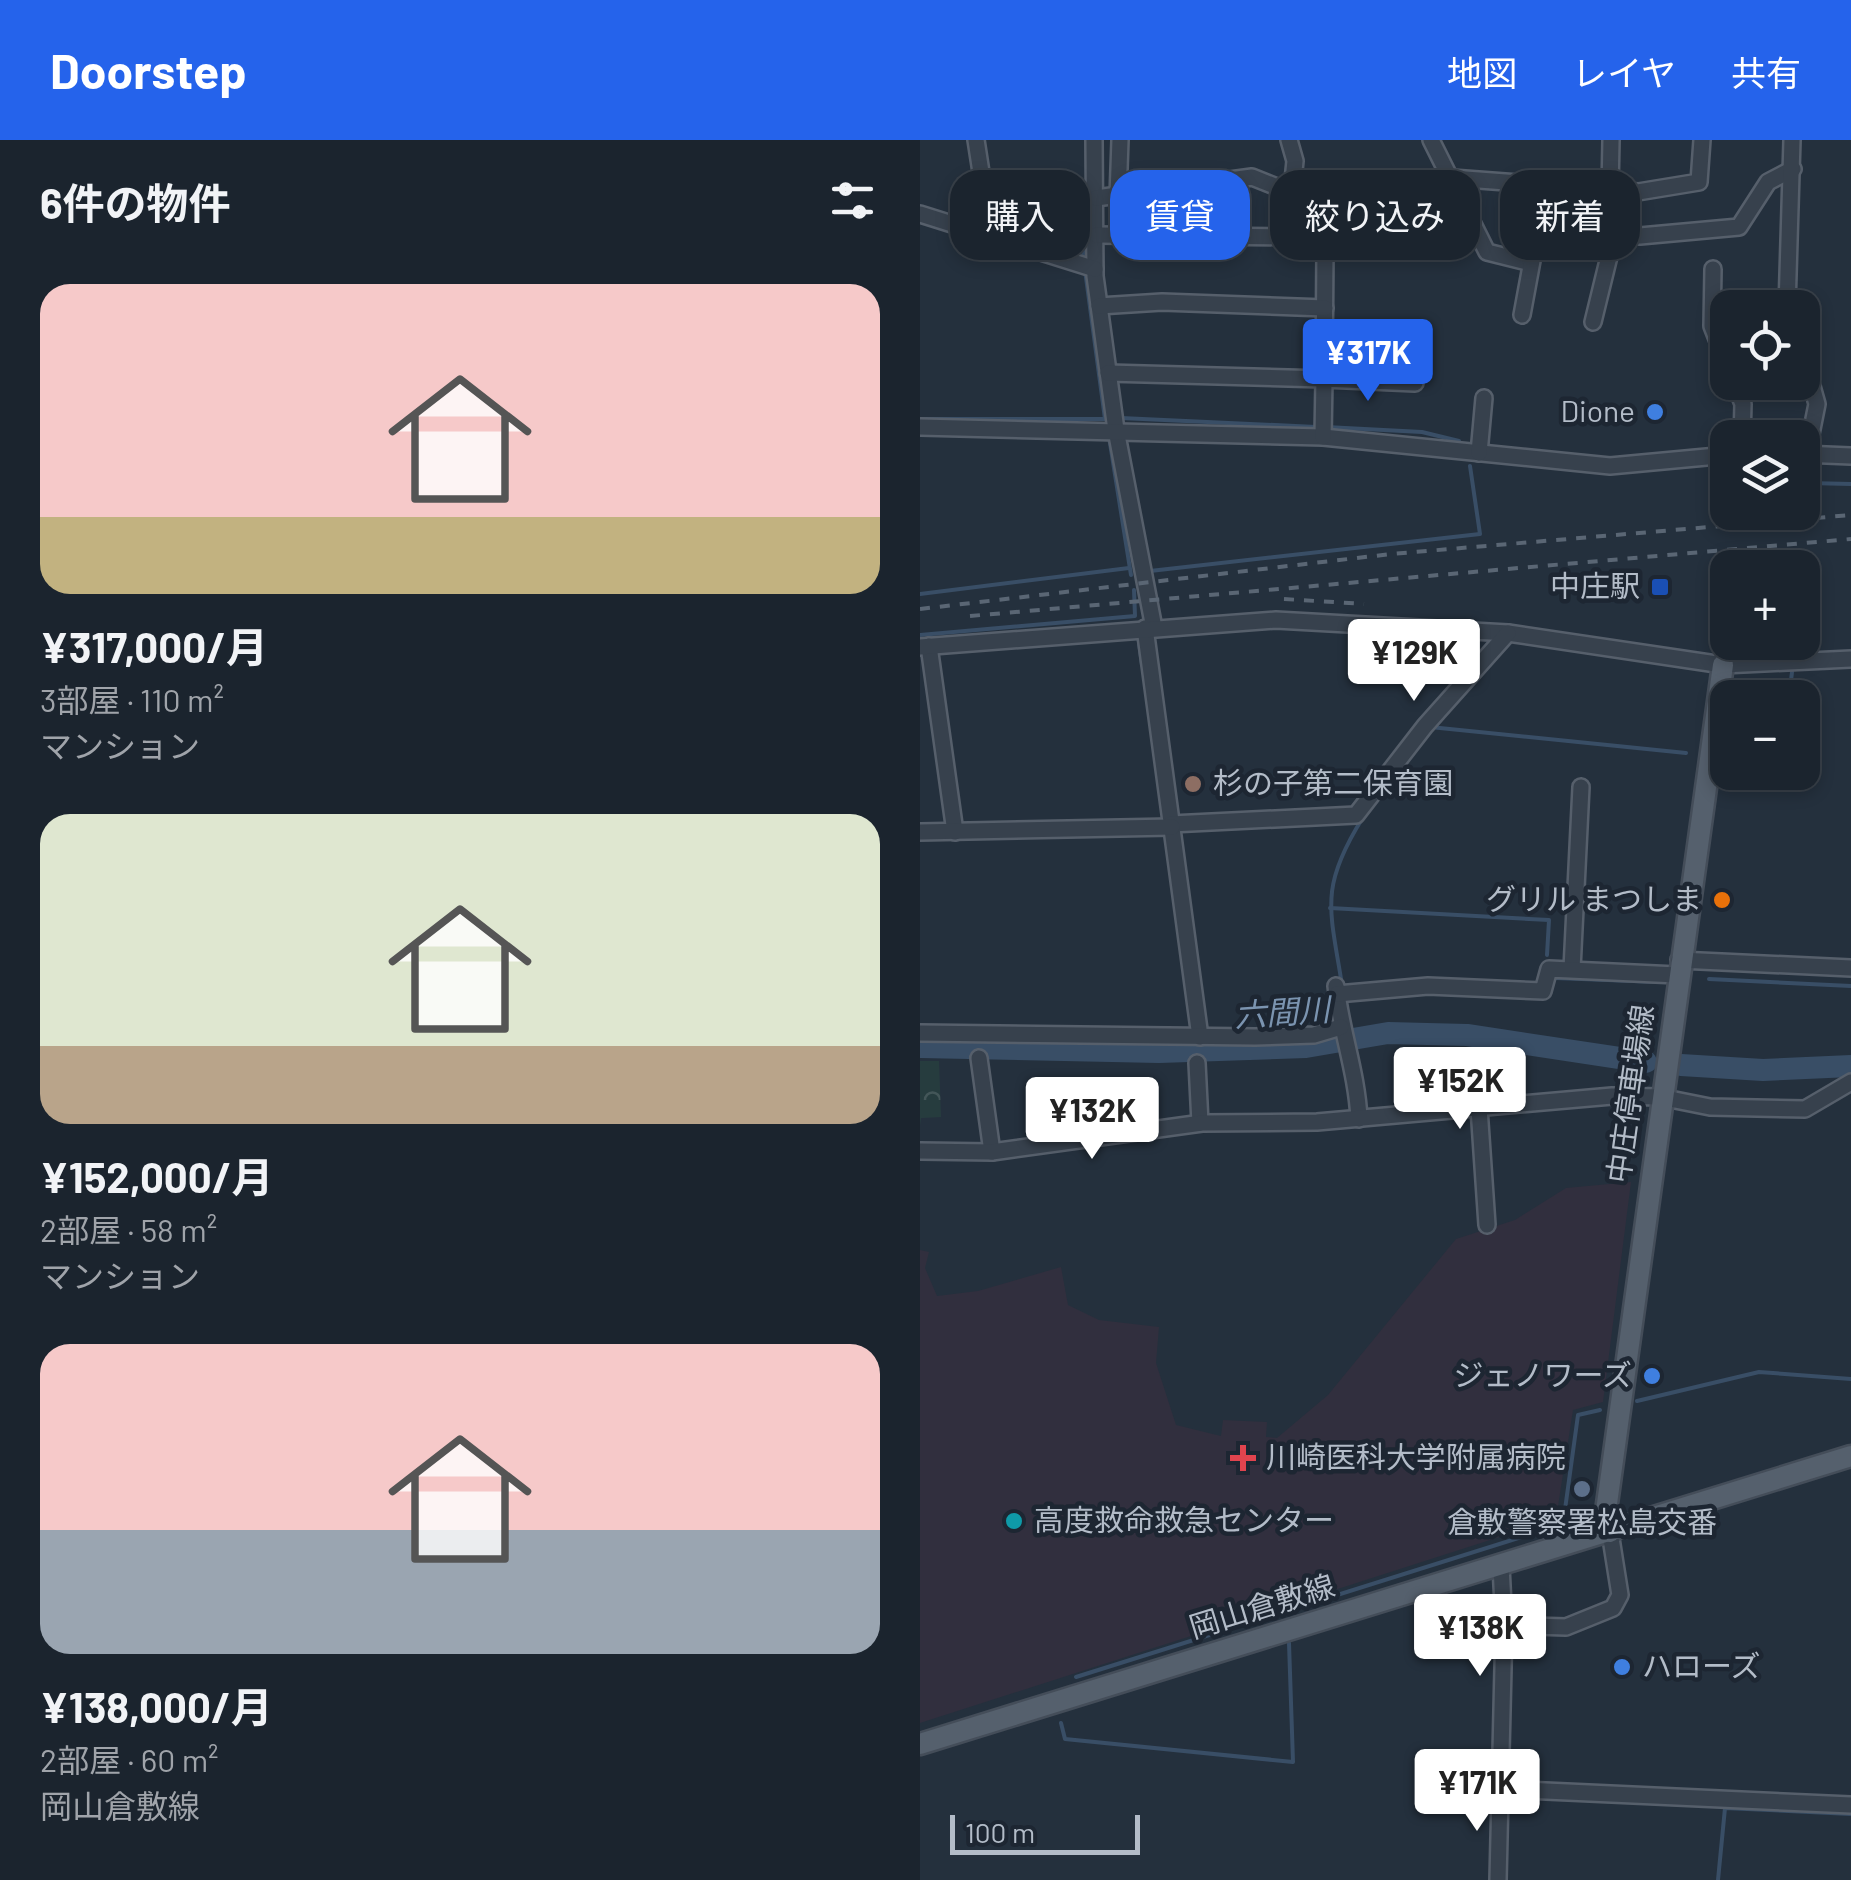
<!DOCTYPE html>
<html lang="ja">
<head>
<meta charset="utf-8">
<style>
  :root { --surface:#1b242e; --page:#28303a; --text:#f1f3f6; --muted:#a0a4aa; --line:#39414a; --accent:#2563eb }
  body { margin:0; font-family:Barlow,"Noto Sans JP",sans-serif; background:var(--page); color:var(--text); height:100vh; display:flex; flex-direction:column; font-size:38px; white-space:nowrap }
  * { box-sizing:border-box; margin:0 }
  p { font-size:32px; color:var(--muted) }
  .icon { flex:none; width:55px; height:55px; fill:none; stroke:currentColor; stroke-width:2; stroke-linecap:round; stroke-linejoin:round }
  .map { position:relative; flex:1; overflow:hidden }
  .panel { display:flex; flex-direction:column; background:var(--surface); width:920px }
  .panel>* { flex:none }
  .hud { position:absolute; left:30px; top:30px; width:750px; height:90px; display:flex; gap:20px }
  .controls { position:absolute; left:790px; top:150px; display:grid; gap:20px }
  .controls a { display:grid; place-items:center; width:110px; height:110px; border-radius:20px; background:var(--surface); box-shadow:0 5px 15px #0003,0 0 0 2px var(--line); font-size:50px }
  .scale { position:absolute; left:30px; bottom:25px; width:190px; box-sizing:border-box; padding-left:10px; border:5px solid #b3bcc8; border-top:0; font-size:28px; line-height:35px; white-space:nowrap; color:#b3bcc8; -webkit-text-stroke:8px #1d2632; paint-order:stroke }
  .price { position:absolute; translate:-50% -85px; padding:0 22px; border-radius:10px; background:#fff; color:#222; font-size:32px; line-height:65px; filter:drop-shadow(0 2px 5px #0008) }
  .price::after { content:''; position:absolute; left:50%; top:60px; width:30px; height:22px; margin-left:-15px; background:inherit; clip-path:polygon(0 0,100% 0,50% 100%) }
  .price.current { background:var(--accent); color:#fff }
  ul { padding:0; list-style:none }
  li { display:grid; align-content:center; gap:20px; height:530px; padding:0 40px }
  li span { display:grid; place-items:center; height:310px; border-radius:30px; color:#555 }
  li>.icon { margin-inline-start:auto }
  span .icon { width:180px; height:180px; fill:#fffc; stroke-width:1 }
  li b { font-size:42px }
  h2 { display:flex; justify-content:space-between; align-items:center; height:120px; padding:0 40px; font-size:42px }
  .tag { padding:0 35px; border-radius:30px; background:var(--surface); box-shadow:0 5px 15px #0003,0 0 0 2px var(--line); font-size:35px; line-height:90px }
  .tag.current { background:var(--accent); color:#fff }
  header { display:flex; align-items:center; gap:60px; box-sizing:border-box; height:140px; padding:0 50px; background:var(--accent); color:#fff }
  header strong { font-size:48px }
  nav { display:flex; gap:55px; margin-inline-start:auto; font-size:35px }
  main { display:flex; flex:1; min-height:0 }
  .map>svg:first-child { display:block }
</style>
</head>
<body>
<header>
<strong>Doorstep</strong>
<nav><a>地図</a><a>レイヤ</a><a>共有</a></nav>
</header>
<main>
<section class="panel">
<h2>6件の物件<svg class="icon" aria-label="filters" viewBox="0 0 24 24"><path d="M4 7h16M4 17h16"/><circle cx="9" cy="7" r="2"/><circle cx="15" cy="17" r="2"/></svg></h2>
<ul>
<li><span style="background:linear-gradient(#f6c9c9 75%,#c2b280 0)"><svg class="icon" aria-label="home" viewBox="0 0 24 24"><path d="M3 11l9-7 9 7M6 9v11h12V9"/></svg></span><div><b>¥317,000/月</b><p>3部屋 · 110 m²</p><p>マンション</p></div></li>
<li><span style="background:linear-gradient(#dfe7d0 75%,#b9a48a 0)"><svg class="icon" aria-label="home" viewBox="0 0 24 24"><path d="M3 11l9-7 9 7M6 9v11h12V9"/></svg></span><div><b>¥152,000/月</b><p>2部屋 · 58 m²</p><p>マンション</p></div></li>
<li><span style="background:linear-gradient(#f6c9c9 60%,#9aa5b1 0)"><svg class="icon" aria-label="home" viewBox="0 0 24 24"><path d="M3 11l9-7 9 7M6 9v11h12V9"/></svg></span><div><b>¥138,000/月</b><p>2部屋 · 60 m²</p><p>岡山倉敷線</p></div></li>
</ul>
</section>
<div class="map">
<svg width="931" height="1740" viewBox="0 0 931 1740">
  <defs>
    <pattern id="park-crowns" width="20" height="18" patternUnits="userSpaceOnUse" patternTransform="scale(2.5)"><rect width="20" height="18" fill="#263c3e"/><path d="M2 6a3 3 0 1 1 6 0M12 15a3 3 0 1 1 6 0" fill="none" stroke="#435658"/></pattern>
  </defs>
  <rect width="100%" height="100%" fill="#24303d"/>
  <polygon fill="#312f3e" points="711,1042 683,1262 653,1270 636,1379 0,1583 0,1110 9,1112 5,1128 17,1156 58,1151 141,1127 148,1165 179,1180 239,1187 236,1223 256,1285 301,1296 303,1280 347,1282 346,1297 357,1298 408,1255 536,1099 595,1080 646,1048"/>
  <polygon fill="url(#park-crowns)" points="0,921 19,921 21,977 1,978 0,985"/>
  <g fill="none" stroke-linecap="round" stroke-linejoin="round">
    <g stroke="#394e66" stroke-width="4">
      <polyline points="164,120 162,85 167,76"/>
      <polyline points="201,278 396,287"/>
      <polyline points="0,279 185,279 165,130"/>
      <polyline points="406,287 502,292 539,301"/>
      <polyline points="189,297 211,435"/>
      <polyline points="888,343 931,344"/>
      <polyline points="230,431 560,394 550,326"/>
      <polyline points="0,454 209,428"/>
      <polyline points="0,495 215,476 214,450"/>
      <polyline points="218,495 222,525"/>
      <polyline points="869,558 872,532"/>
      <polyline points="510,587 766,613"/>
      <polyline points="807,616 808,616"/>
      <polyline points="410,768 629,780 627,815"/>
      <polyline points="636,838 738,842"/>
      <polyline points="789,839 931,846"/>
      <path d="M422,845C410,769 399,748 442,679"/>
      <polyline points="717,1261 839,1232 931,1239"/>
      <polyline points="156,1537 643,1384 658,1275 680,1270"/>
      <polyline points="141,1583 145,1599 373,1622 369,1503"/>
      <polyline points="798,1740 805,1668 931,1674"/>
    </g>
    <g stroke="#394e66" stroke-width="22">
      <polyline points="0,907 239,912 386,907 468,893 547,895 726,922"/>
      <polyline points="761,925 843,930 931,926"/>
    </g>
    <defs>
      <g id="minor">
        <polyline points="56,0 65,58 81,101"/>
        <polyline points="174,0 175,136 196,290 234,488"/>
        <polyline points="369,0 375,21 372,50"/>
        <polyline points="511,0 567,112 611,123"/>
        <polyline points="690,50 691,0"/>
        <polyline points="198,57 200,0"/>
        <polyline points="176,58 332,37 402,65 487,52 532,38 718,52 779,42 782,0"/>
        <polyline points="0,74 175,129"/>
        <polyline points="617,86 720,96 819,87 848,42 873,29"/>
        <polyline points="177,95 392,97 405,110 404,239 188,233"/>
        <polyline points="679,95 686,50"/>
        <polyline points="793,129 792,186 808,227"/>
        <polyline points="179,166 242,162 405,168"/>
        <polyline points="867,168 872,0"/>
        <polyline points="602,175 626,45"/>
        <polyline points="673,182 694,96"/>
        <polyline points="882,211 897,264 887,314"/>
        <polyline points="814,242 823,264 822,298"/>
        <polyline points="0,287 403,297 690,326 808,315"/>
        <polyline points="403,297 404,239 495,243"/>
        <polyline points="559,313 564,258"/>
        <polyline points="882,314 931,316"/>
        <polyline points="225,488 280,897"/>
        <polyline points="9,506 35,692"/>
        <polyline points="0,507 356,480 588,493 803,525 931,519"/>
        <polyline points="251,684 436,675 505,586 588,493"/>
        <polyline points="0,692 252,687"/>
        <polyline points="759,820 931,828"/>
        <polyline points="652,829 661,647"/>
        <path d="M416,846C421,892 437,933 439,979"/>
        <polyline points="417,854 508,846 623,851 629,829 757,835"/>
        <polyline points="0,893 335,897 394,895 421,887"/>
        <polyline points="59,918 72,1012"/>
        <polyline points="277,923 280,983"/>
        <polyline points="559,968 567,1085"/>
        <polyline points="0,1011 72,1012 282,983 397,982 692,956 740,957 790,967 885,969 931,942"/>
        <polyline points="584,1485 646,1487 693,1468 700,1455 690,1392"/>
        <polyline points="580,1649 931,1665"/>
        <polyline points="578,1740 584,1485 581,1426"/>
      </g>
      <g id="major">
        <polyline points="690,1392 686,1371 803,525"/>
        <polyline points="0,1604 931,1316"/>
      </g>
    </defs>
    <use href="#minor" stroke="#565f6b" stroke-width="20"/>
    <use href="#major" stroke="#444d59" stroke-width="25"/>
    <use href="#minor" stroke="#37414d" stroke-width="15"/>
    <use href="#major" stroke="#55606d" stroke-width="20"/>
    <g stroke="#5a6674" stroke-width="4" stroke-dasharray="10 10" stroke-linecap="butt">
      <polyline points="364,459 444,464"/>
      <polyline points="0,469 471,414 931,375"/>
      <polyline points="50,476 931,399"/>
    </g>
  </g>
  <g fill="#3f7fe0" stroke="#1d2632" stroke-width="4">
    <circle cx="735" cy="272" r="10"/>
    <circle cx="732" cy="1236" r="10"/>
    <circle cx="702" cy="1527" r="10"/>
  </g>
  <rect fill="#1a4fb4" stroke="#1d2632" stroke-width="4" x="730" y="437" width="20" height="20" rx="5"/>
  <circle fill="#8d6e63" stroke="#1d2632" stroke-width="4" cx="273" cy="644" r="10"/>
  <circle fill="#e8710a" stroke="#1d2632" stroke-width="4" cx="802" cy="760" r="10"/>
  <path fill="#e0444e" stroke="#1d2632" stroke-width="4" d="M318 1303h10v10h10v10h-10v10h-10v-10h-10v-10h10z"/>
  <circle fill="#5c6f8a" stroke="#1d2632" stroke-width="4" cx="662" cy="1349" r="10"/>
  <circle fill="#0f9aa8" stroke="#1d2632" stroke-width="4" cx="94" cy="1381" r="10"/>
  <g text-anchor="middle" stroke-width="9" stroke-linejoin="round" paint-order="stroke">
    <g font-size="30" fill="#b3bcc8" stroke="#1d2632" text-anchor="end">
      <text x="715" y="282">Dione</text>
      <text x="720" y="457">中庄駅</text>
      <text x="293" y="654" text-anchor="start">杉の子第二保育園</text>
      <text x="782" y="770">グリル まつしま</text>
      <text x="712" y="1246">ジェノワーズ</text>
      <text x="346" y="1328" text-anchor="start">川崎医科大学附属病院</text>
      <text x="114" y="1391" text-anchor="start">高度救命救急センター</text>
      <text x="662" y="1393" text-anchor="middle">倉敷警察署松島交番</text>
      <text x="722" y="1537" text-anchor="start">ハローズ</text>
    </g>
    <g font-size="30" fill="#b3bcc8" stroke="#1d2632">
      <text transform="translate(711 954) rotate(-82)" y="10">中庄停車場線</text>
      <text transform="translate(342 1467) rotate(-17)" y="10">岡山倉敷線</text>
    </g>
    <g font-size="32" font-style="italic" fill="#7b94b0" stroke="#1d2632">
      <text transform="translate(362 873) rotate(-4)" y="11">六間川</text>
    </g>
  </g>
</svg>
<div class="controls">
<a><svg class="icon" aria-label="locate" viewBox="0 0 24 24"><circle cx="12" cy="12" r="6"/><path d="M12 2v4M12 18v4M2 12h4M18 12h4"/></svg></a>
<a><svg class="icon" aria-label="layers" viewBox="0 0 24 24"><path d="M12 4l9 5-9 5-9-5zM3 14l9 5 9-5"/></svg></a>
<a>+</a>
<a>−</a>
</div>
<div class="scale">100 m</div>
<b class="price current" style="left:448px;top:264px">¥317K</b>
<b class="price" style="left:494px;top:564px">¥129K</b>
<b class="price" style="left:540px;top:992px">¥152K</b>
<b class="price" style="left:172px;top:1022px">¥132K</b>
<b class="price" style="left:560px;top:1539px">¥138K</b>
<b class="price" style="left:557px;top:1694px">¥171K</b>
<div class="hud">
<a class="tag">購入</a>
<a class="tag current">賃貸</a>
<a class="tag">絞り込み</a>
<a class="tag">新着</a>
</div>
</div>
</main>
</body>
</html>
